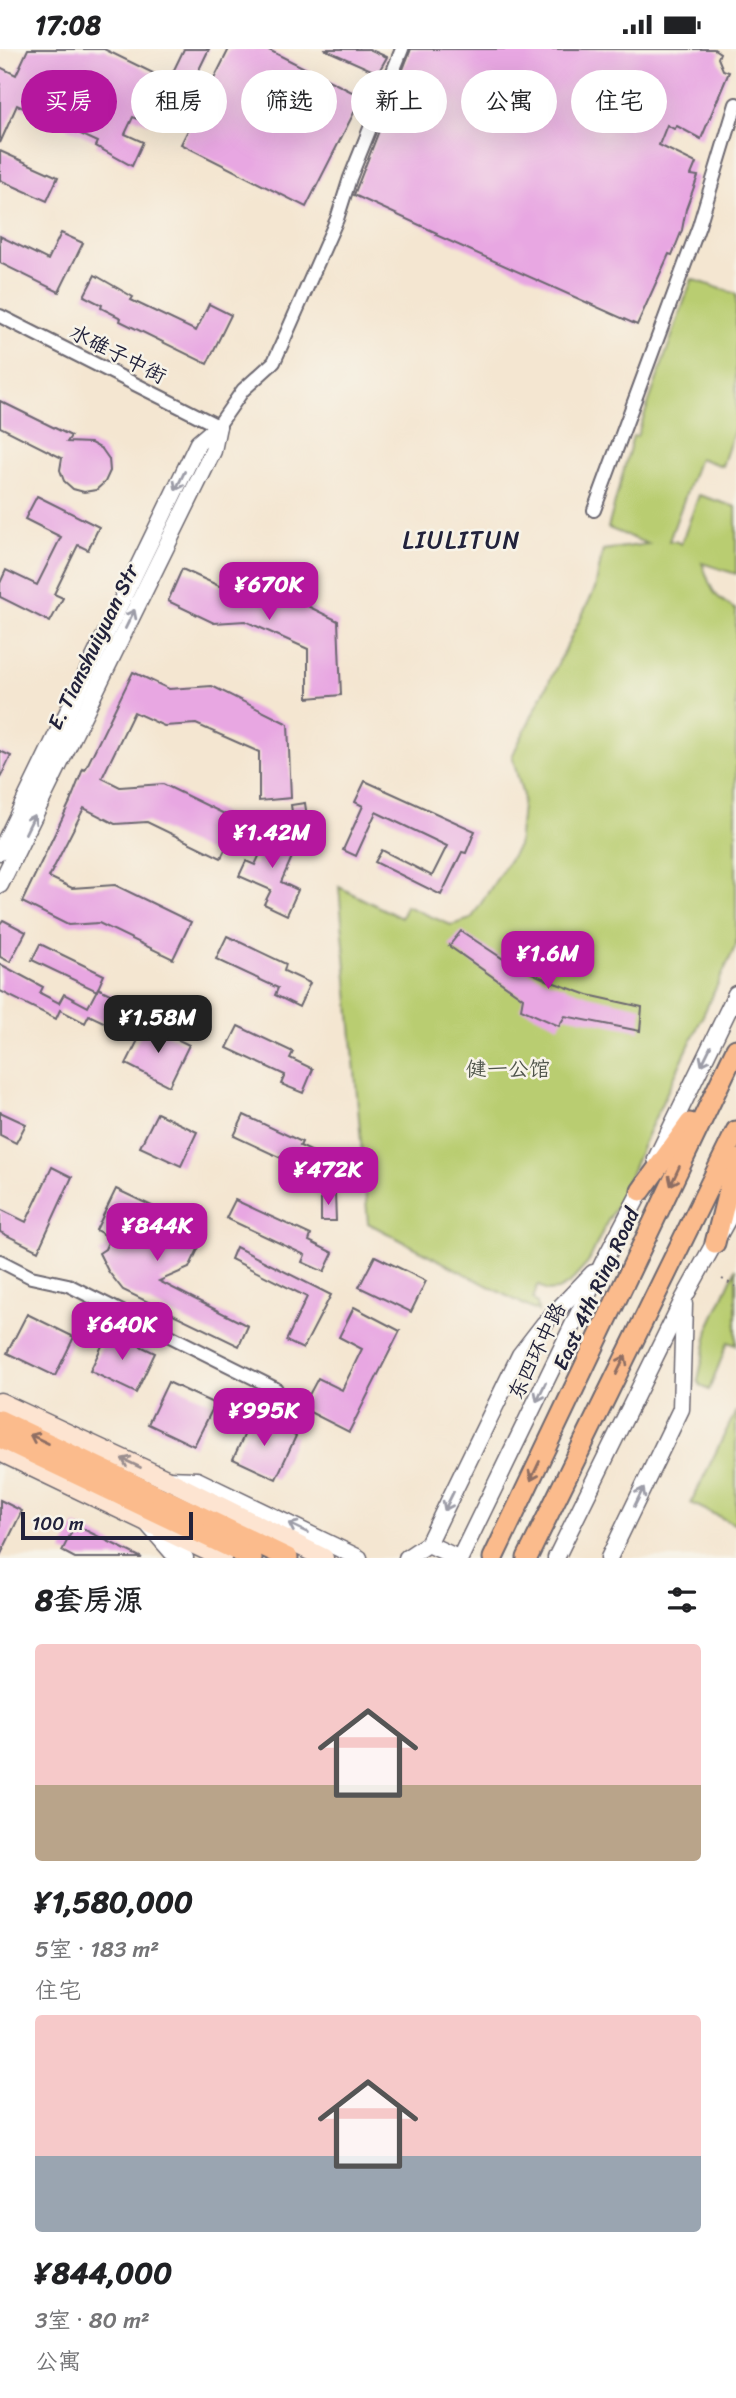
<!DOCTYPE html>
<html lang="zh">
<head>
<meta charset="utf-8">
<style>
  :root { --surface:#fff; --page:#f6f6f6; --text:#202124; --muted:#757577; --accent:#b5179e }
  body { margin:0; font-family:Sriracha,"LXGW WenKai TC",sans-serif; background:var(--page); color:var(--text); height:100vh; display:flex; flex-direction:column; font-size:26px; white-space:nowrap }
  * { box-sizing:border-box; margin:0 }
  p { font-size:23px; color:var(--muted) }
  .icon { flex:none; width:38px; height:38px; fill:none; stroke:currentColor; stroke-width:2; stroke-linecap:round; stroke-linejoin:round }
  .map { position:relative; height:1509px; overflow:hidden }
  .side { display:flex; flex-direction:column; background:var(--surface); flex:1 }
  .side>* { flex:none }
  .top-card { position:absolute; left:21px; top:21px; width:695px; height:63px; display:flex; gap:14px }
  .scale { position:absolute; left:21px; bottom:18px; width:172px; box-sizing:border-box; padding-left:7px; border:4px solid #22223b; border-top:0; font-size:19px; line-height:24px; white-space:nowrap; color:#22223b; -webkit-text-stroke:5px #f7f3e8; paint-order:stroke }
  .price { position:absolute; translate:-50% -60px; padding:0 16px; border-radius:14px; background:var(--accent); color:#fff; font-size:23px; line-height:46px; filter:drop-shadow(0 2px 4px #0008) }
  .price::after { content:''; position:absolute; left:50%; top:42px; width:21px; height:16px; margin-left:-10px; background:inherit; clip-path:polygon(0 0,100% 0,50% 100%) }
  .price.selected { background:#222; color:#fff }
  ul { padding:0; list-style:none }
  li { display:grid; align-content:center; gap:14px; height:371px; padding:0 35px }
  li span { display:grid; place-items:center; height:217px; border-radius:7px; color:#555 }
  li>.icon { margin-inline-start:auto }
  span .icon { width:126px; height:126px; fill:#fffc; stroke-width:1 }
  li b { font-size:30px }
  h2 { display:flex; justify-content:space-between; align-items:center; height:84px; padding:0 35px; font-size:30px }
  .pill { padding:0 24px; border-radius:32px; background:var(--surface); box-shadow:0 7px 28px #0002; font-size:24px; line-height:63px }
  .pill.selected { background:var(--accent); color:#fff }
  .status { display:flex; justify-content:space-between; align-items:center; height:49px; padding:0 35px; background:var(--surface); direction:ltr }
  .status svg { height:19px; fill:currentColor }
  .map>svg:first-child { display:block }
</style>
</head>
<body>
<div class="status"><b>17:08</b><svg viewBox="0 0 49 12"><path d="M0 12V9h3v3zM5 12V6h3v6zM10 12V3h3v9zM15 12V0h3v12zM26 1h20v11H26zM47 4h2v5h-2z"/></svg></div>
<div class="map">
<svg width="736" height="1509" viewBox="0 0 736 1509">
  <rect width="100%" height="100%" fill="#f7f3e8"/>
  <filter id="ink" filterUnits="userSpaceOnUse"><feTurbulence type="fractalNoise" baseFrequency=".0143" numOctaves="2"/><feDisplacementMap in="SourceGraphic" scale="14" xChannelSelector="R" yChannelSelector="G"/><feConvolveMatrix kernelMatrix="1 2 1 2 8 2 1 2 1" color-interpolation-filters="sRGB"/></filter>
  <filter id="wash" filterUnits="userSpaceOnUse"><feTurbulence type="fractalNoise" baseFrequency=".00686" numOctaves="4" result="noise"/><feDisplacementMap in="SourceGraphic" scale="28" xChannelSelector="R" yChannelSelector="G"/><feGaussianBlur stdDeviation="1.57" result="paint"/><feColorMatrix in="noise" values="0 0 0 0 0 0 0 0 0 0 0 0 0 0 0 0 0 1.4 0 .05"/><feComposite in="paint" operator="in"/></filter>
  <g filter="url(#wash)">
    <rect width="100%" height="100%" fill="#f4e6d1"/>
    <g fill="#b9cd71" stroke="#6e7856" stroke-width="2">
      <path d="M692,230L736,245V376L722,417L699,409L669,492H675L681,495L699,446L736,458V525L702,514C713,542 709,544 736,561V896L647,1086L619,1152L605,1177L588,1214L569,1235L558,1241L546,1242L538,1236L533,1250L537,1255L538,1263L368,1174L339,838L401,869L406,857L451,876L471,870L518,797L523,747L512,707L595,540L603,501L648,495L608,479L633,387H637Z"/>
      <polygon points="736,1219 736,1296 728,1293 709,1341 701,1337 698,1331 710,1276"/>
      <polygon points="736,1362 736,1476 691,1454"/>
    </g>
    <g id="blocks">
      <g fill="#e8a7e2">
        <polygon points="28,0 104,0 153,24 139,52 155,60 148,74 133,68 125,85 143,93 132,117 96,97 98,93 17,56 0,94 0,18 16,26"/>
        <polygon points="184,0 209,0 178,64 158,54"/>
        <polygon points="229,0 267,0 362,48 306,158 181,95"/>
        <polygon points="324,0 369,0 387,8 378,24"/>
        <polygon points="411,0 714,0 720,4 718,9 723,21 729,23 701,90 677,77 674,80 667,76 659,96 696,114 691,126 698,127 686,160 682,181 672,206 669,205 637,276 436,186 437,184 354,146"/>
        <polygon points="0,102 58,128 47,152 0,131"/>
        <polygon points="61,184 83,194 59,243 0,214 0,187 48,211"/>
        <polygon points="95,226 133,248 131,251 196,282 209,255 231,266 207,315 120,272 121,269 101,259 102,256 84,247"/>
        <polygon points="0,352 71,387 67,393 91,394 102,400 109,410 110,422 105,433 96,441 84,443 73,440 64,432 60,421 62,409 0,378"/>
        <polygon points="37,447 99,478 88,501 78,496 54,545 63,549 50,573 0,548 0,534 6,521 37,536 61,488 25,470"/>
        <polygon points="182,520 219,537 261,534 338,572 341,646 308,649 308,600 245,572 214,574 168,552"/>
        <polygon points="133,623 169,640 212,637 288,675 291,749 259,752 259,703 196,675 164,677 134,663 102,729 120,738 163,735 239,772 221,809 147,773 115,775 84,759 49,828 72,839 115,836 191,873 173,910 99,874 68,876 22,853 70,753 83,720 85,721"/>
        <polygon points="0,702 11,707 0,729"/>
        <polygon points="365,732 475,782 466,804 462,803 441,846 375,813 382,801 432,827 447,797 382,766 376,763 356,807 343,801 363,757 355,753"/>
        <polygon points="305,754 309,783 295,784 291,756"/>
        <polygon points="266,772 289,783 280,802 292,808 281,833 298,841 287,866 264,855 271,841 239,827 246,812 255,816 268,788 261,785"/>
        <polygon points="3,871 26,883 10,913 0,908 0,875"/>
        <polygon points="461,882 508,913 549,932 588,946 642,958 640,982 565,967 559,977 521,960 523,949 449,897"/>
        <polygon points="227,887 286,915 284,922 310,934 299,958 275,946 278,939 216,910"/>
        <polygon points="40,895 104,926 97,942 32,911"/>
        <polygon points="0,915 43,938 40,944 59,954 64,945 88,958 98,939 120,950 113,964 122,969 116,979 89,966 85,974 60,961 56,970 0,942"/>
        <polygon points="146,975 189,996 169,1037 126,1015"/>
        <polygon points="238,977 293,1003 290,1009 313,1020 303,1044 281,1035 285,1026 227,999"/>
        <polygon points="0,1063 26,1075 16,1094 0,1086"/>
        <polygon points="157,1064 197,1083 181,1117 140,1098"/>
        <polygon points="244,1066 302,1093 300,1097 326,1109 315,1132 292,1121 294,1115 234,1087"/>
        <polygon points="52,1118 72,1128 38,1202 0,1183 0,1160 26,1173"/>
        <polygon points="116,1140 154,1158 158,1174 171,1171 194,1182 200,1196 189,1219 159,1232 248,1277 239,1297 123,1241 108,1222 99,1204 105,1200 110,1189 96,1181"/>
        <polygon points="321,1144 335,1144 336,1172 321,1172"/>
        <polygon points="235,1151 311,1186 309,1192 333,1204 324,1223 302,1213 305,1206 226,1169"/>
        <polygon points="236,1198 331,1246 303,1300 286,1292 307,1248 231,1210"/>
        <polygon points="375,1207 426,1232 411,1263 359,1238"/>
        <polygon points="354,1258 400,1282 349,1383 302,1359 318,1329 342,1341 362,1300 339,1288"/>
        <polygon points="27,1265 74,1288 55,1327 7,1304"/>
        <polygon points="109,1282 155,1304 136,1344 90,1322"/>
        <polygon points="168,1333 215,1355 194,1397 148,1375"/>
        <polygon points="253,1367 296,1387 276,1430 233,1410"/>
        <polygon points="0,1451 22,1462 0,1507"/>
        <polygon points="75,1476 142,1509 75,1509 62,1502"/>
      </g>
    </g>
  </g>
  <g filter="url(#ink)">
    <use href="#blocks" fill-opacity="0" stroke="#6c6770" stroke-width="2"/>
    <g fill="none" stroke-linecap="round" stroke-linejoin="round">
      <defs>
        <g id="minor">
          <polyline points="0,267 218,377 243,341 274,313 337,170 350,129 402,0"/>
          <polyline points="594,461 699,177 736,55"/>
          <polyline points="0,1212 31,1228 68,1236 276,1340"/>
        </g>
        <g id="tertiary">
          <polyline points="0,803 198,394 218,377"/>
          <polyline points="0,836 213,402 218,377"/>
          <polyline points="656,1110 736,945"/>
          <polyline points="166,1430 197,1431 359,1509"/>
          <polyline points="146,1473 172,1503 185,1509"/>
          <polyline points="428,1495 458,1509"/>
          <polyline points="407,1509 428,1495 520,1306 544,1275 593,1224"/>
          <polyline points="460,1509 604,1212 645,1134"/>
          <polyline points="556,1509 684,1249 736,1155"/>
          <polyline points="609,1509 681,1360 684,1255"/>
        </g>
        <g id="secondary">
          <polyline points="0,1353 166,1430 324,1509"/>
          <polyline points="0,1403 222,1509"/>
        </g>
        <g id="primary">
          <polyline points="0,1371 288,1509"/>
          <polyline points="0,1389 252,1509"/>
        </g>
        <g id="trunk">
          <polyline points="641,1142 690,1074"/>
          <polyline points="715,1194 736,1110"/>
          <polyline points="493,1509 736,1000"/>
          <polyline points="527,1509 736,1082"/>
        </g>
      </defs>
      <use href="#minor" stroke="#6c6770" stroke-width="16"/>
      <use href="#tertiary" stroke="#6c6770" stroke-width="19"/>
      <use href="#secondary" stroke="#6c6770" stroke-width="21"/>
      <use href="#primary" stroke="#6c6770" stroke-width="23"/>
      <use href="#trunk" stroke="#6c6770" stroke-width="23"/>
      <polyline stroke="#6c6770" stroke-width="2" stroke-dasharray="2 5" stroke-linecap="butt" points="722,1230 736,1238"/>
      <use href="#minor" stroke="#fff" stroke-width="12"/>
      <use href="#tertiary" stroke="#fff" stroke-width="16"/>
      <use href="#secondary" stroke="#fde4d1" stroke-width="18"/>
      <use href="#primary" stroke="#fbbb8c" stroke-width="19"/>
      <use href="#trunk" stroke="#fbbb8c" stroke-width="19"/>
    </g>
    <defs><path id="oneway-shaft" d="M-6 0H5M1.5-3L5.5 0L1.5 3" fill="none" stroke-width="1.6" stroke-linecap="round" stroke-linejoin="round" transform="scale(1.75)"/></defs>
    <g stroke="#9c9ca7">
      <use href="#oneway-shaft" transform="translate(180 432) rotate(116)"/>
      <use href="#oneway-shaft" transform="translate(130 570) rotate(-64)"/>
      <use href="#oneway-shaft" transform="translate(30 775) rotate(-64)"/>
      <use href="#oneway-shaft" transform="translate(706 1007) rotate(116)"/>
      <use href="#oneway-shaft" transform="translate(541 1343) rotate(116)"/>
      <use href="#oneway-shaft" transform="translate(639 1448) rotate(-64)"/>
      <use href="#oneway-shaft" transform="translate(449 1452) rotate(116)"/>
      <use href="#oneway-shaft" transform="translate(298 1479) rotate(-154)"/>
    </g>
    <g stroke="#8e6e64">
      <use href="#oneway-shaft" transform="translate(675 1127) rotate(115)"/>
      <use href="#oneway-shaft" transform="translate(621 1316) rotate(-64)"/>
      <use href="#oneway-shaft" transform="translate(39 1390) rotate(-154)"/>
      <use href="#oneway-shaft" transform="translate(535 1422) rotate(115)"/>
    </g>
    <use stroke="#9a8d8e" href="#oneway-shaft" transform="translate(131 1414) rotate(-155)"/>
  </g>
  <g text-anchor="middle" stroke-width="5" stroke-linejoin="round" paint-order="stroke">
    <g font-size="21" fill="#22223b" stroke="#f7f3e8">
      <text transform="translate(118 305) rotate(27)" y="7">水碓子中街</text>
      <text transform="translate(93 598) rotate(-64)" y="7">E. Tianshuiyuan Str</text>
      <text transform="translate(596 1240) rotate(-65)" y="7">East 4th Ring Road</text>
      <text transform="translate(537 1302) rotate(-64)" y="7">东四环中路</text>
    </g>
    <g font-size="21" fill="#4f554b" stroke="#f7f3e8">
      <text x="508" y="1027">健一公馆</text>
    </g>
    <g font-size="24" letter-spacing="2" fill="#22223b" stroke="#f7f3e8">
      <text x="462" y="499">LIULITUN</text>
    </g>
  </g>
</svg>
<div class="scale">100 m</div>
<b class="price" style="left:269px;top:573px">¥670K</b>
<b class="price" style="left:272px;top:821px">¥1.42M</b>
<b class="price" style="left:548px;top:942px">¥1.6M</b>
<b class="price selected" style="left:158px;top:1006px">¥1.58M</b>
<b class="price" style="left:328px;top:1158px">¥472K</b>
<b class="price" style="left:157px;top:1214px">¥844K</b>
<b class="price" style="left:122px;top:1313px">¥640K</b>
<b class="price" style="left:264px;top:1399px">¥995K</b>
<div class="top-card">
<a class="pill selected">买房</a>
<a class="pill">租房</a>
<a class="pill">筛选</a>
<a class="pill">新上</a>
<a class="pill">公寓</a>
<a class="pill">住宅</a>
</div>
</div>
<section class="side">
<h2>8套房源<svg class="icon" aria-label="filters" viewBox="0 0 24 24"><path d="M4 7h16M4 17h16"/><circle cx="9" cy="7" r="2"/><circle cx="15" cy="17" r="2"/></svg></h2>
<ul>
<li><span style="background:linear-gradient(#f6c9c9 65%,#b9a48a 0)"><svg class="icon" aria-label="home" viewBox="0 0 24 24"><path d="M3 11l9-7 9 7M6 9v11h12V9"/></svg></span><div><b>¥1,580,000</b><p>5室 · 183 m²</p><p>住宅</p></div></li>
<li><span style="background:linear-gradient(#f6c9c9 65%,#9aa5b1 0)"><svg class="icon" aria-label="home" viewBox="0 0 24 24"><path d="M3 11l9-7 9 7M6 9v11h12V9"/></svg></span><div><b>¥844,000</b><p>3室 · 80 m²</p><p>公寓</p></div></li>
</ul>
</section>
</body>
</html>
